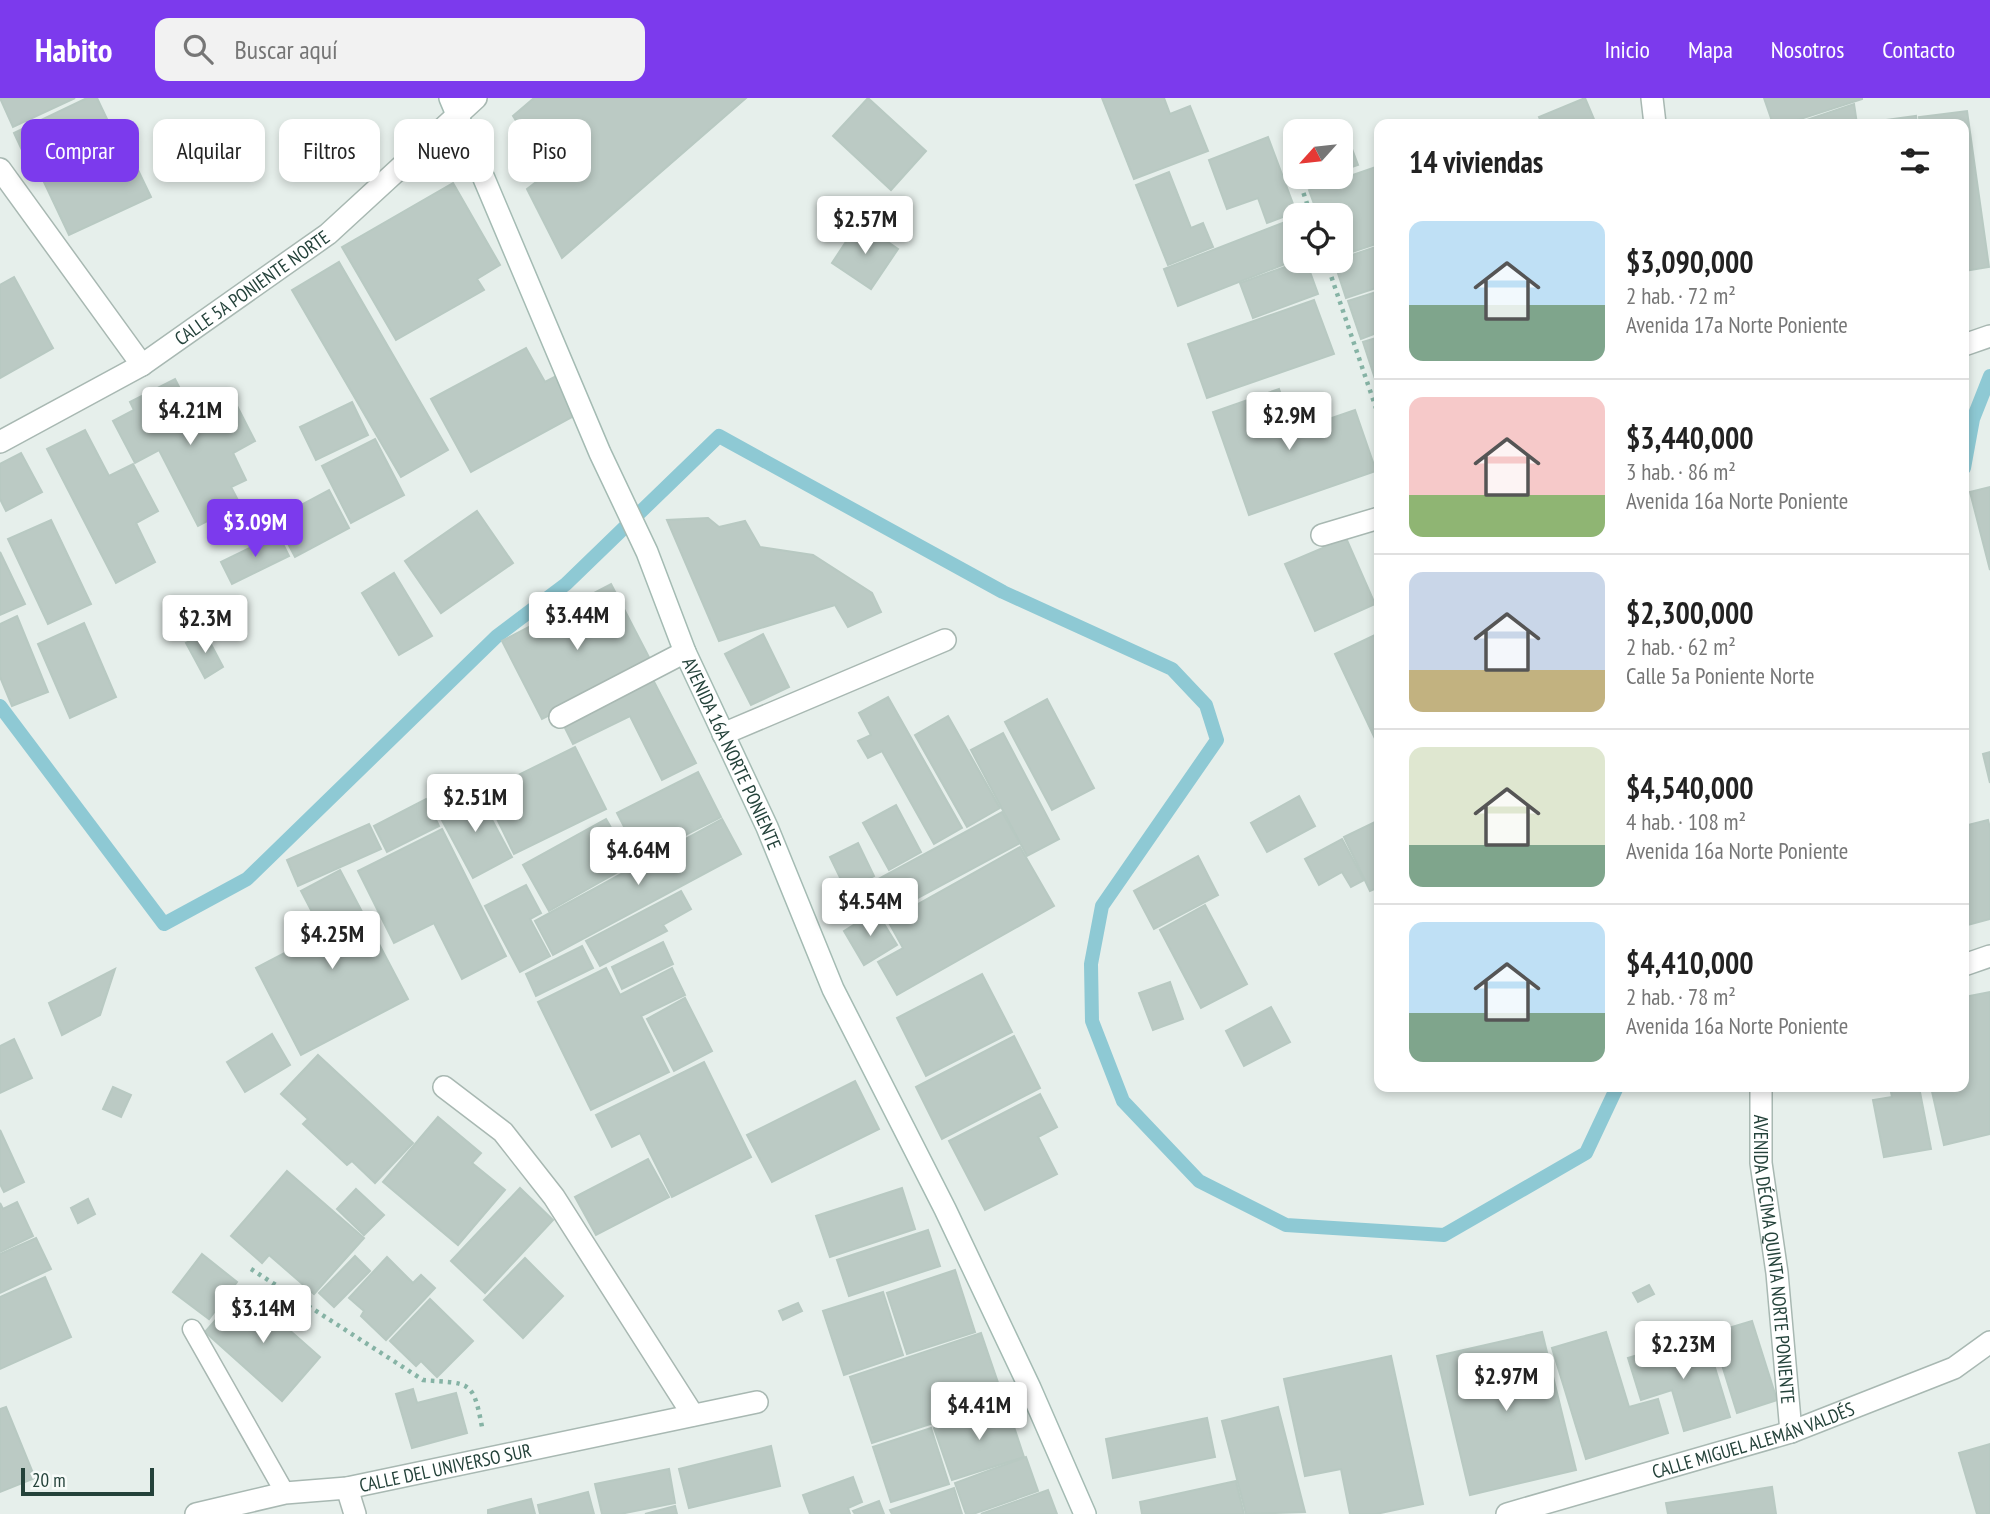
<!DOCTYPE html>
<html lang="es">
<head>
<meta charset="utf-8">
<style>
  :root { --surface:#fff; --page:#f2f2f2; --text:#222; --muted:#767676; --line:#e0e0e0; --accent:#7c3aed }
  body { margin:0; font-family:"PT Sans Narrow",sans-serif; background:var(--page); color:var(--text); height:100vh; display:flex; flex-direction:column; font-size:26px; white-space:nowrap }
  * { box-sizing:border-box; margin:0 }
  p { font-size:23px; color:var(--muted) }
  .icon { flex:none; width:38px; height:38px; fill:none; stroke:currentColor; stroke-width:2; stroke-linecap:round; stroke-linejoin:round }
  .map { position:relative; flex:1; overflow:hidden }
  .panel { position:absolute; left:1374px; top:21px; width:595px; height:973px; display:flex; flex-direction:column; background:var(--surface); border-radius:14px; box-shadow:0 4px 10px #0003 }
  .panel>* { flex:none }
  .banner { position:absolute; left:21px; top:21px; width:665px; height:63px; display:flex; gap:14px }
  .needle { width:46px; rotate:243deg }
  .fabs { position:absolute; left:1283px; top:21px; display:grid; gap:14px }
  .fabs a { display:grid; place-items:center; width:70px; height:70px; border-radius:14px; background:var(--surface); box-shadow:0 4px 10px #0003; font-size:35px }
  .scale { position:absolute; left:21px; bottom:18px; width:133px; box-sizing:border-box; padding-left:7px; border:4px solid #24423a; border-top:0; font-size:19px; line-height:24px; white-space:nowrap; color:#24423a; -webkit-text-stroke:5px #f7fbf9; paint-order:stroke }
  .price { position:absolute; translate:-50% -60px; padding:0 16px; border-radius:7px; background:#fff; color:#222; font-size:23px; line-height:46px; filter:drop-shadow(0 2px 4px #0008) }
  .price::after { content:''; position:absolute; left:50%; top:42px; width:21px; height:16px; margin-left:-10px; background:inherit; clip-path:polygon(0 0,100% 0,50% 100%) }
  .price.on { background:var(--accent); color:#fff }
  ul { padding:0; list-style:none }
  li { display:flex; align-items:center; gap:21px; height:175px; padding:0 35px }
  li+li { border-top:2px solid var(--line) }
  li span { display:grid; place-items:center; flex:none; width:196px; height:140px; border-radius:14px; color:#555 }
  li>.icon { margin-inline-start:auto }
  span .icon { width:84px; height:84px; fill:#fffc; stroke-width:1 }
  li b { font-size:30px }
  h2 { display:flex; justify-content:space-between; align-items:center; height:84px; padding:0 35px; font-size:30px }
  .tag { padding:0 24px; border-radius:14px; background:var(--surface); box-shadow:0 4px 10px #0003; font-size:24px; line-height:63px }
  .tag.on { background:var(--accent); color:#fff }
  header { display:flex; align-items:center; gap:42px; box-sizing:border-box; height:98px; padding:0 35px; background:var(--accent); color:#fff }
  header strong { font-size:33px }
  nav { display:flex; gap:38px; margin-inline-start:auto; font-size:24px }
  .search { width:490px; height:63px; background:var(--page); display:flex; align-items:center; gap:18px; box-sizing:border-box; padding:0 24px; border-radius:14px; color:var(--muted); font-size:26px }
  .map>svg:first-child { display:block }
</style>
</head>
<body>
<header>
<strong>Habito</strong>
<div class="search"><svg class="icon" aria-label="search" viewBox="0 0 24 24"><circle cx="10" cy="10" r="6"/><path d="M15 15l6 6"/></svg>Buscar aquí</div>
<nav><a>Inicio</a><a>Mapa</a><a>Nosotros</a><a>Contacto</a></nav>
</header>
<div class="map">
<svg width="1990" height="1416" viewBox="0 0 1990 1416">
  <rect width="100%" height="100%" fill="#e6efeb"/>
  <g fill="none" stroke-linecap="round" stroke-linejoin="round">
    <g stroke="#8ec9d4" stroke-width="14">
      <polyline points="1964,370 1973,321 1990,278"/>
      <polyline points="0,608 164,826 247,781 497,538 566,486 719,338 1003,494 1172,571 1206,607 1217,642 1102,808 1091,866 1092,923 1123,1003 1199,1083 1286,1127 1444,1137 1586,1055 1617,989"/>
    </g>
  </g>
  <g fill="#bbcac4" stroke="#b8c9c2" stroke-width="2">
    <polygon points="0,0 75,0 13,29"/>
    <polygon points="87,0 97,0 117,42 35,80 14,35"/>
    <polygon points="534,0 746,0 562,160 527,91 549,74 513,18"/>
    <polygon points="868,0 926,53 891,92 833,38"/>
    <polygon points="1102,0 1164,0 1170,16 1190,8 1208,53 1134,81"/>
    <polygon points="1585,0 1596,26 1542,26 1539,19"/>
    <polygon points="1764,0 1862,0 1862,1 1785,26 1773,26"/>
    <polygon points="1854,6 1857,26 1795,26"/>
    <polygon points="1967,13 1989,169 1964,173 1964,26 1920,26 1919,19"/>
    <polygon points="1916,18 1917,26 1857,26"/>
    <polygon points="1346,35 1358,67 1340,73 1340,37"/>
    <polygon points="1268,39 1296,114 1267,125 1258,100 1227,111 1209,62"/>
    <polygon points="124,43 151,99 69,137 43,82"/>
    <polygon points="1379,68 1379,145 1340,158 1340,117 1318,117 1309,92"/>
    <polygon points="1169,74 1191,130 1203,125 1213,149 1168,167 1136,87"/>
    <polygon points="453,85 500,167 477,181 484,192 396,242 342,149"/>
    <polygon points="859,124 898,151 871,191 832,165"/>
    <polygon points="1285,124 1295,148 1295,162 1178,208 1164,171"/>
    <polygon points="1379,148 1379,189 1346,200 1334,163 1340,163 1340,161"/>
    <polygon points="1302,163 1306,163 1318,196 1253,220 1240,185"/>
    <polygon points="339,164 448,352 401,379 292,192"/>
    <polygon points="14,179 53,250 0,280 0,187"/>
    <polygon points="1379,193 1379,234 1361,241 1348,203"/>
    <polygon points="1314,202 1334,256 1207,300 1188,246"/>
    <polygon points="1379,239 1379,293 1363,244"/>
    <polygon points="526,250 545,284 560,276 581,314 471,374 431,301"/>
    <polygon points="175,281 195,320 233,300 255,343 233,355 246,382 231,389 240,406 198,428 159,352 135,365 113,323 134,312 130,304"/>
    <polygon points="1279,291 1294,333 1355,312 1376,373 1249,417 1213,314"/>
    <polygon points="352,304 368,337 316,362 300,329"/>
    <polygon points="85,332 109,378 133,366 158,413 136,425 155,464 116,485 47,351"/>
    <polygon points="375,341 404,397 351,425 322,368"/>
    <polygon points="21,355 42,394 6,413 0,401 0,366"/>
    <polygon points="1990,389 1990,472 1970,394"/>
    <polygon points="329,392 349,430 295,459 275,421"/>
    <polygon points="477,413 513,465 441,515 405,463"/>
    <polygon points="708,420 719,429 745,423 760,449 813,457 872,495 881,514 848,529 835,507 719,543 667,422"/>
    <polygon points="51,422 91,506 48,526 8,441"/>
    <polygon points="278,436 289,458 232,486 221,464"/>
    <polygon points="1346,440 1375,506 1315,533 1285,466"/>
    <polygon points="0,454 25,506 0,517"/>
    <polygon points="394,475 432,538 399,557 362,495"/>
    <polygon points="611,486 652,565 542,621 502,543"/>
    <polygon points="17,518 48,594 12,608 0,579 0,526"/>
    <polygon points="84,525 116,599 70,620 38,546"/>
    <polygon points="205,535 223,569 205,580 186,545"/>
    <polygon points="1379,535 1379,649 1335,556"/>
    <polygon points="763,536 789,589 751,607 725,556"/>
    <polygon points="650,576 696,665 662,682 630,618 573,646 561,622"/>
    <polygon points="888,599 962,730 934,746 882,653 868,660 858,643 871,637 859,615"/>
    <polygon points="1047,601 1094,690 1052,712 1005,624"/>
    <polygon points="948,618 1000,710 967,729 915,637"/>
    <polygon points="1003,635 1059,741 1027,758 971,652"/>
    <polygon points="575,649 606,711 514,756 484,694"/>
    <polygon points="1990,654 1990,685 1983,656"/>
    <polygon points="698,674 721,719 640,760 617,715"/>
    <polygon points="476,692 512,759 473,780 437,713"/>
    <polygon points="1299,698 1315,728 1267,754 1251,725"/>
    <polygon points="426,701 439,728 387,754 374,728"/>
    <polygon points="896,707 921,754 889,772 863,725"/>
    <polygon points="1002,714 1020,745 890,815 873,784"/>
    <polygon points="606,721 632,766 549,813 523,767"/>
    <polygon points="722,721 741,756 553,857 535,823"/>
    <polygon points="1379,722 1379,789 1370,793 1344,739"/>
    <polygon points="1988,722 1990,730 1990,821 1964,828 1964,728"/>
    <polygon points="369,726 381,751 298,788 287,762"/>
    <polygon points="442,731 506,858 462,881 434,825 394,845 358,773"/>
    <polygon points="1342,741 1364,782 1351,789 1342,774 1319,787 1305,761"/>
    <polygon points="858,745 874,778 846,792 830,759"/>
    <polygon points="1020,749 1054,808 897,897 878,864 903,850 888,823"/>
    <polygon points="1198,758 1218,797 1154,831 1134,793"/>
    <polygon points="340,772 408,901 301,957 256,870 323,835 301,793"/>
    <polygon points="526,787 541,815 530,821 550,858 520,874 485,808"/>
    <polygon points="681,793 691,811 663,827 667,833 600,868 586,843"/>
    <polygon points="1205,807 1247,886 1201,910 1160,832"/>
    <polygon points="876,813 897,847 864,867 844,833"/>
    <polygon points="663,844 673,866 622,891 612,869"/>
    <polygon points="582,848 593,870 536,898 526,876"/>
    <polygon points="606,870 620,897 672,870 685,897 641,918 669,974 591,1012 538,904"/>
    <polygon points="115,871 100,917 62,937 49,905"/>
    <polygon points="982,876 1012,934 926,978 897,920"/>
    <polygon points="1170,884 1183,921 1153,932 1139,895"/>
    <polygon points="1990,894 1990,1036 1944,1047 1931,989 1964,989 1964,899"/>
    <polygon points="685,900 712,953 674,973 647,921"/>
    <polygon points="1271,909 1290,944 1244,968 1226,933"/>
    <polygon points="272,936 290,967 245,994 227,964"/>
    <polygon points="1014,938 1040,990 942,1041 916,989"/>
    <polygon points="14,941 32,980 0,995 0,948"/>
    <polygon points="318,957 413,1045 375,1085 352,1063 347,1067 303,1026 308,1021 281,996"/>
    <polygon points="704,964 751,1059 672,1099 640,1035 612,1049 596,1017"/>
    <polygon points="855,983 879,1031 772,1084 747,1037"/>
    <polygon points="113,989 131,997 121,1019 103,1011"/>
    <polygon points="1890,989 1919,989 1931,1051 1884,1059 1873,1002 1892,999"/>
    <polygon points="1040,996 1057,1029 1038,1039 1057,1076 985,1112 949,1043"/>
    <polygon points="438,1019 481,1055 472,1065 505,1092 458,1147 383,1084"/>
    <polygon points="0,1032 24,1084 4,1094 0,1086"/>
    <polygon points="648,1061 669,1099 596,1137 575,1099"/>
    <polygon points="287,1073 364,1140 314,1196 269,1157 262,1165 231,1138"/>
    <polygon points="520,1090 553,1122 485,1195 451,1163"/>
    <polygon points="902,1090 915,1131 830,1159 816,1118"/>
    <polygon points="356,1091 384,1117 364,1137 337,1111"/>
    <polygon points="88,1101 95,1116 78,1125 71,1110"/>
    <polygon points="17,1104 33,1138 0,1154 0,1105 3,1111"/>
    <polygon points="928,1132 940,1168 849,1198 837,1162"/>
    <polygon points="36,1140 51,1171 0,1195 0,1156"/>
    <polygon points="202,1156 237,1184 209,1221 173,1194"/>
    <polygon points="355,1158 370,1173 334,1209 319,1195"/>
    <polygon points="387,1159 413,1185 421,1177 435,1190 386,1242 361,1218 364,1213 349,1200"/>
    <polygon points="525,1160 563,1198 523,1240 484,1202"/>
    <polygon points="955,1172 975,1234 907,1256 887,1195"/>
    <polygon points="45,1179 71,1239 0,1271 0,1199"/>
    <polygon points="1649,1187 1654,1196 1638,1204 1633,1195"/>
    <polygon points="243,1191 320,1259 282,1303 205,1234"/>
    <polygon points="883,1194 903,1257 844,1277 823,1213"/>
    <polygon points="430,1201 473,1243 437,1279 421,1263 416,1268 390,1243"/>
    <polygon points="798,1205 802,1213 783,1222 779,1213"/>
    <polygon points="1752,1223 1777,1302 1737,1315 1712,1235"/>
    <polygon points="1542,1234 1576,1372 1470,1397 1437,1258"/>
    <polygon points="1606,1234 1629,1309 1658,1301 1668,1335 1586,1361 1552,1250"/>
    <polygon points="981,1235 1004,1302 872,1345 850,1279"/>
    <polygon points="1705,1237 1730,1319 1684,1333 1672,1292 1641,1302 1628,1260"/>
    <polygon points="1391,1258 1423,1406 1376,1416 1350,1416 1341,1371 1305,1378 1284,1281"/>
    <polygon points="413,1291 417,1305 456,1295 467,1335 412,1350 396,1296"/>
    <polygon points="1006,1305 1024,1359 952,1382 934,1330"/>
    <polygon points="6,1309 35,1380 0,1394 0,1311"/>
    <polygon points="1278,1309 1305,1414 1246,1416 1222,1323"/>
    <polygon points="1207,1320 1215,1359 1113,1380 1106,1341"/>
    <polygon points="931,1330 949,1386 891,1404 873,1349"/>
    <polygon points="1990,1346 1990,1416 1977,1416 1959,1355"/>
    <polygon points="771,1348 780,1388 689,1410 679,1371"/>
    <polygon points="1026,1359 1038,1393 973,1416 966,1416 955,1385"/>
    <polygon points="669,1371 675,1405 620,1416 602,1416 595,1386"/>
    <polygon points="853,1379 862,1404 848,1410 850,1416 810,1416 803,1397"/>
    <polygon points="1236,1383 1244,1416 1142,1416 1140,1404"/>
    <polygon points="1772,1389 1776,1416 1668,1416 1666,1405"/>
    <polygon points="954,1390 962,1416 892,1416 890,1412"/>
    <polygon points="1048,1392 1057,1416 981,1416"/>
    <polygon points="588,1394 594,1416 540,1416 538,1407"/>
    <polygon points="531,1401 535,1416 488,1416 488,1412"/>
    <polygon points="879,1403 884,1416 855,1416 853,1413"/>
    <polygon points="675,1408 677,1416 645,1416"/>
  </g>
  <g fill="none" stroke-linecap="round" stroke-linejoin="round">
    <defs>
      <polyline id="lane" points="192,1231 285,1395"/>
      <g id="street">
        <polyline points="1652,0 1655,26"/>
        <polyline points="0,71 142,267"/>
        <polyline points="1964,247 1990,238"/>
        <path id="s1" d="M0,344L142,267L328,136L476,0"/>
        <polyline points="1322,437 1379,420"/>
        <polyline points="560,619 685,554"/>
        <polyline points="723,636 945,542"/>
        <polyline points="1964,867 1990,858"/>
        <polyline points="444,989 503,1034 554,1099 693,1317"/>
        <path id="s2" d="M1761,989V1065L1777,1175L1791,1334"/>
        <polyline points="347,1390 355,1416"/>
        <path id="s3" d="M196,1416L285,1395L347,1390L757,1304"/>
        <path id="s4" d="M1507,1416L1791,1334L1954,1270L1990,1244"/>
      </g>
      <g id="secondary">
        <path id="s5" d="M450,0L600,355L647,454L685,554L767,729L833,891L945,1111L1030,1290L1085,1416"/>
      </g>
    </defs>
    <use href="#lane" stroke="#a8b8b2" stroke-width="21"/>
    <use href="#street" stroke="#a8b8b2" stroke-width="24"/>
    <use href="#secondary" stroke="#a4bbb3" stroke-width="24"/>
    <g stroke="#86b3a5" stroke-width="4.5" stroke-dasharray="3.5 5" stroke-linecap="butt">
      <polyline points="1298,79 1311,117"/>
      <polyline points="1326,163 1379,319"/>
      <path d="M251,1171L423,1282C470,1286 473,1281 482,1329"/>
    </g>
    <use href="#lane" stroke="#fff" stroke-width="18"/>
    <use href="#street" stroke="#fff" stroke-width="21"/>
    <use href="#secondary" stroke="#fff" stroke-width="21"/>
  </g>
  <g text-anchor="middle" stroke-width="5" stroke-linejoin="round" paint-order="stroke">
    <g font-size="19" fill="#24423a" stroke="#f7fbf9">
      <text dy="7" stroke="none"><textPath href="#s1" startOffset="296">CALLE 5A PONIENTE NORTE</textPath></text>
      <text dy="7" stroke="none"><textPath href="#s5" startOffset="714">AVENIDA 16A NORTE PONIENTE</textPath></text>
      <text dy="7" stroke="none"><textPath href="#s2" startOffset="173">AVENIDA DÉCIMA QUINTA NORTE PONIENTE</textPath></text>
      <text dy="7" stroke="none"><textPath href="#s4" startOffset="257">CALLE MIGUEL ALEMÁN VALDÉS</textPath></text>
      <text dy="7" stroke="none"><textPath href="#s3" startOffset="254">CALLE DEL UNIVERSO SUR</textPath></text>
    </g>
  </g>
</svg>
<div class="fabs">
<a><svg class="needle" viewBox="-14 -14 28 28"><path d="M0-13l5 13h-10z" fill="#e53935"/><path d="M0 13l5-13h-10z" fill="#767676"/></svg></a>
<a><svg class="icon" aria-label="locate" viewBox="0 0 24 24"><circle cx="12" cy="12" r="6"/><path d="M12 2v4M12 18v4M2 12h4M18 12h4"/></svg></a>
</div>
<div class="scale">20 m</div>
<b class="price" style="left:865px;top:158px">$2.57M</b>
<b class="price" style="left:190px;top:349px">$4.21M</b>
<b class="price" style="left:1289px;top:354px">$2.9M</b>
<b class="price on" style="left:255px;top:461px">$3.09M</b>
<b class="price" style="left:577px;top:554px">$3.44M</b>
<b class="price" style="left:205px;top:557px">$2.3M</b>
<b class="price" style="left:475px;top:736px">$2.51M</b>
<b class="price" style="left:638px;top:789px">$4.64M</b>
<b class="price" style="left:870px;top:840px">$4.54M</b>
<b class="price" style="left:332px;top:873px">$4.25M</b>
<b class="price" style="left:263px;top:1247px">$3.14M</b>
<b class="price" style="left:1683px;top:1283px">$2.23M</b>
<b class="price" style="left:1506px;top:1315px">$2.97M</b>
<b class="price" style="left:979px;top:1344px">$4.41M</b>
<div class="banner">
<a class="tag on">Comprar</a>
<a class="tag">Alquilar</a>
<a class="tag">Filtros</a>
<a class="tag">Nuevo</a>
<a class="tag">Piso</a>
</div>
<section class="panel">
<h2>14 viviendas<svg class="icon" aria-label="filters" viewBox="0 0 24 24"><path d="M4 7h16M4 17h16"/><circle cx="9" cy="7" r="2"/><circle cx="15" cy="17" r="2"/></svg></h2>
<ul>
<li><span style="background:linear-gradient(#bfe0f5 60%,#7fa58c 0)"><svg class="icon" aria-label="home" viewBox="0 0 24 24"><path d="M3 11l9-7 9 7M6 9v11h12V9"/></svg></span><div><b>$3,090,000</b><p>2 hab. · 72 m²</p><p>Avenida 17a Norte Poniente</p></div></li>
<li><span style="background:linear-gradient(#f6c9c9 70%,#8fb573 0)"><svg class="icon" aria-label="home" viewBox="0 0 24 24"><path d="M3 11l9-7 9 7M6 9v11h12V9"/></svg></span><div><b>$3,440,000</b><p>3 hab. · 86 m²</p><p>Avenida 16a Norte Poniente</p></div></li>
<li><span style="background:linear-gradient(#c9d6e8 70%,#c2b280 0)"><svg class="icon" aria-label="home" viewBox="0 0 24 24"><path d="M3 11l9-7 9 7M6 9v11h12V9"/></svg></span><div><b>$2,300,000</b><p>2 hab. · 62 m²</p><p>Calle 5a Poniente Norte</p></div></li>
<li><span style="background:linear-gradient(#dfe7d0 70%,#7fa58c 0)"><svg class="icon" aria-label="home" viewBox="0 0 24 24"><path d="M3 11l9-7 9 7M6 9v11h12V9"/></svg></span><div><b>$4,540,000</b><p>4 hab. · 108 m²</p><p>Avenida 16a Norte Poniente</p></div></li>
<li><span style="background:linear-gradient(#bfe0f5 65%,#7fa58c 0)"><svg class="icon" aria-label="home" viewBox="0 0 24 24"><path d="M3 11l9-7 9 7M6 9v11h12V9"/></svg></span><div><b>$4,410,000</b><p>2 hab. · 78 m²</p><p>Avenida 16a Norte Poniente</p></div></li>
</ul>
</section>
</div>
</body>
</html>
